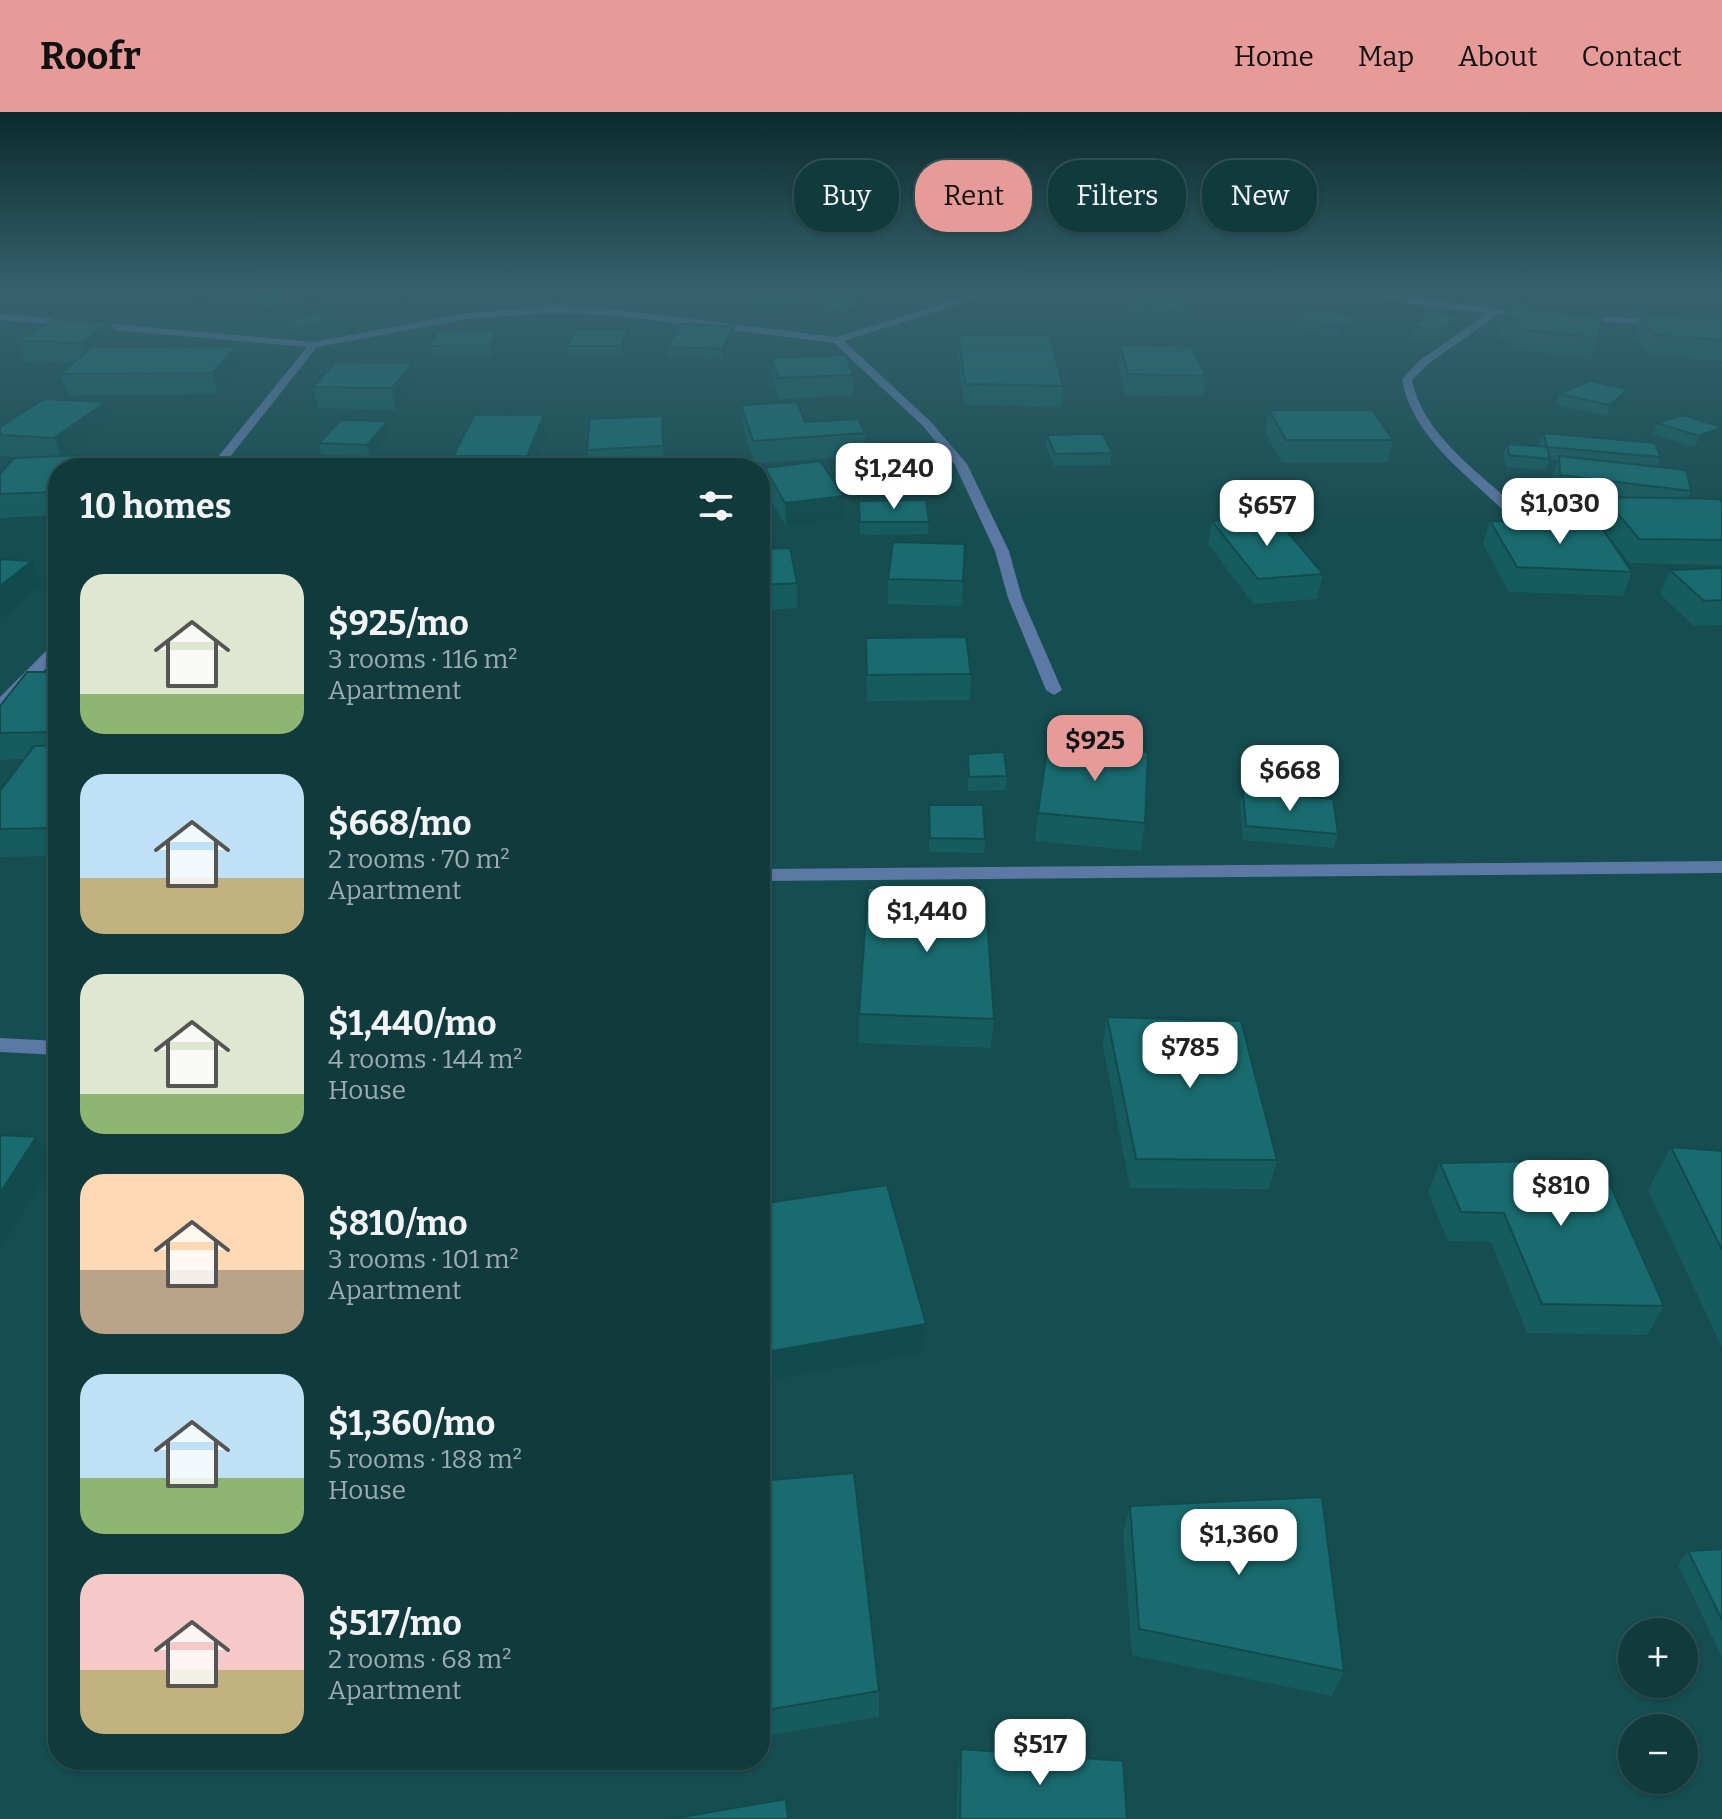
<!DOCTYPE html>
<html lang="en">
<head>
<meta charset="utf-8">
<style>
  :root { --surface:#103a3c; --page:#194143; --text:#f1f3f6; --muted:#9cadaf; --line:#305456; --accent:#e69b98 }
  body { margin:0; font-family:Bitter,serif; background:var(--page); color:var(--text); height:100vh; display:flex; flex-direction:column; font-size:30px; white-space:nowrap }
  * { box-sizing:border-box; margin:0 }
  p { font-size:26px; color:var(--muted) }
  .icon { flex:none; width:44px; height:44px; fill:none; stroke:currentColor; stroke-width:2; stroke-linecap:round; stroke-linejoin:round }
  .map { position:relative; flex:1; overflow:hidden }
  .drawer { position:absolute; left:48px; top:346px; width:722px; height:1312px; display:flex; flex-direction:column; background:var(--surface); border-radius:32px; box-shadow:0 2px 6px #0004,0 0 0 2px var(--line) }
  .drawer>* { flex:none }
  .guide { position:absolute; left:794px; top:48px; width:760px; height:72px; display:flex; gap:16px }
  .fabs { position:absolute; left:1618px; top:1506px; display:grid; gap:16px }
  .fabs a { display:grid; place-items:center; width:80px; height:80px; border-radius:50%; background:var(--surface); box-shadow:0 2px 6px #0004,0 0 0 2px var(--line); font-size:40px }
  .price { position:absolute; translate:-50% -68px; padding:0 18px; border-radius:16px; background:#fff; color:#222; font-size:26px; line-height:52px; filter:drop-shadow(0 2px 4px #0008) }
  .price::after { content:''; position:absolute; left:50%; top:48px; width:24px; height:18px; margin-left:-12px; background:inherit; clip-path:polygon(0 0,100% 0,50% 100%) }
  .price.active { background:var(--accent); color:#111 }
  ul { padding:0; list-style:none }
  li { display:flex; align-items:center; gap:24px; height:200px; padding:0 32px }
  li span { display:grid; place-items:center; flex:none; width:224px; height:160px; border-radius:24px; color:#555 }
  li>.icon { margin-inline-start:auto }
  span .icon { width:96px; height:96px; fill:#fffc; stroke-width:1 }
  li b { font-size:34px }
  h2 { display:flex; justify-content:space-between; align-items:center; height:96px; padding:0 32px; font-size:34px }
  .chip { padding:0 28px; border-radius:32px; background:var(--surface); box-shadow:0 2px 6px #0004,0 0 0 2px var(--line); font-size:28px; line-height:72px }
  .chip.active { background:var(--accent); color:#111 }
  header { display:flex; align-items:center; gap:48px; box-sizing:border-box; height:112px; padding:0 40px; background:var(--accent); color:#111 }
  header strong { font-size:38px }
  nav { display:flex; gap:44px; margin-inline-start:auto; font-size:28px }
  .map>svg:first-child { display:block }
</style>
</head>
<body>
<header>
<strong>Roofr</strong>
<nav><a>Home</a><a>Map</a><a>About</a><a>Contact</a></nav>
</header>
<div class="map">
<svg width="1722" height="1707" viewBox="0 0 1722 1707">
  <rect width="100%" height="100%" fill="#164d50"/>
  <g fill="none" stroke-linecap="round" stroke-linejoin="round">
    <g fill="#5c78a4" fill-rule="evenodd">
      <polygon points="984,179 1000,179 844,229 931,310 967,352 1009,439 1022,486 1062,578 1054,583 1046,578 1008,486 995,439 955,353 923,314 834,231 610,203 548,201 467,207 317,235 221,356 209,356 307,235 0,208 0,202 314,230 467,201 548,195 610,197 837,225"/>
      <path d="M1356,179L1533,201L1530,206L1499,202L1428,252L1412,268C1422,321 1476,358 1514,393V399H1504C1466,362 1411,323 1402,267L1420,248L1488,201L1408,192Z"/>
      <polygon points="1571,204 1722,209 1722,215 1574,209"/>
      <polygon points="58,531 58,544 6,597 0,599 0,585 53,532"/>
      <polygon points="1722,749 1722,761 760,769 760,757"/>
      <polygon points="0,926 58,929 58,943 0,940"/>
    </g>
  </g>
  <g fill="#165c5f">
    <polygon points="173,179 237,179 195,191 174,184"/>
    <polygon points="254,179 319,179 321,187 277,200 252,190 249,181"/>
    <polygon points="403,179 454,179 451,185 404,186"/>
    <polygon points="510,179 560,179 555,188 511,188"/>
    <polygon points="625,179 654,179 652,184 625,184"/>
    <polygon points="747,179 801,179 799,194 746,194"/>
    <polygon points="820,179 852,179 856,187 856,196 824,198"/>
    <polygon points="1651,179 1722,179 1722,180"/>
    <polygon points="1130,190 1193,200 1181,211 1129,200"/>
    <polygon points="1508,195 1598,226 1592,247 1511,237 1514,226 1497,225 1502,205"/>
    <polygon points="1641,202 1722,207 1722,249 1647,243 1634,221"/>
    <polygon points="1357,205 1355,215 1339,226 1298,218 1300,208"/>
    <polygon points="330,208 333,218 304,226 287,219 285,209"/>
    <polygon points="734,214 734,224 723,247 668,245 667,235"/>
    <polygon points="1412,215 1457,215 1439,229 1410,225"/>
    <polygon points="628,217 629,227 623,245 569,245 568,234"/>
    <polygon points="497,218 499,228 491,244 431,244 429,234"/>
    <polygon points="959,223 1063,274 1061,295 964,293 958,244"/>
    <polygon points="17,229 118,230 111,234 243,254 218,282 68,283 60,262 73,251 25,250"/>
    <polygon points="1120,233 1206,264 1203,285 1126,283 1118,253"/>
    <polygon points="772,246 853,263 853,284 778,287 773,267"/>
    <polygon points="413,251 417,272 396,298 318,296 313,275"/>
    <polygon points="1628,277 1624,288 1607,304 1556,293 1559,282"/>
    <polygon points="741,293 805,310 865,321 865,344 754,351 743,315"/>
    <polygon points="1269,298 1393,328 1388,350 1282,351 1265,320"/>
    <polygon points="388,309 391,321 370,344 321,343 319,331"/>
    <polygon points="1657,311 1718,326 1695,335 1653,322"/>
    <polygon points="113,312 68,343 58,356 58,403 0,406 0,382 20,345 0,344 0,315"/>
    <polygon points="1543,321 1661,345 1657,355 1691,379 1688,386 1722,390 1722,453 1630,451 1602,416 1632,460 1623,484 1509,480 1483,432 1490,409 1599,412 1596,408 1601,392 1553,386 1552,366 1558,348 1550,347 1546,358 1506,355 1503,343 1507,332 1540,335 1539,332"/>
    <polygon points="1047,323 1112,341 1110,353 1054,354 1046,335"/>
    <polygon points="547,325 534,356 455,356 453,344"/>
    <polygon points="664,326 665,356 590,356 587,338"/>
    <polygon points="765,356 844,407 786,414 766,379"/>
    <polygon points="859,389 929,410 928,422 860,423"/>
    <polygon points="1212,409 1323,462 1317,487 1253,492 1208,432"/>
    <polygon points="965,432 962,494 888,492 888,467"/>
    <polygon points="760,437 797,471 797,496 760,498"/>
    <polygon points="1722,456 1722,513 1694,514 1660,482 1670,458"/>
    <polygon points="866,526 971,562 970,588 867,589"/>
    <polygon points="58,560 58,744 0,745 0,679 24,647 0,648 0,594"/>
    <polygon points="968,642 1007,664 1006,678 968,679"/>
    <polygon points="1243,679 1338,722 1334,736 1243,728 1240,693"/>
    <polygon points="929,693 985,727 984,741 929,740"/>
    <polygon points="1038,701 1145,711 1141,739 1035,729"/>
    <polygon points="859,902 994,907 991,936 859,931"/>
    <polygon points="1107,905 1277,1048 1269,1077 1130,1076 1103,934"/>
    <polygon points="1671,1035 1722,1039 1722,1235 1648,1078"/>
    <polygon points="1440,1051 1664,1194 1647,1223 1527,1221 1491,1130 1448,1129 1428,1080"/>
    <polygon points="760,1092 924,1241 768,1269 760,1225"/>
    <polygon points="760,1369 879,1579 879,1605 760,1625"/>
    <polygon points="1130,1394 1344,1559 1332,1584 1132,1543 1123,1421"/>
    <polygon points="1722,1437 1722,1545 1678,1453 1688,1439"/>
    <polygon points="961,1637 1127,1707 957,1707 958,1661"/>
  </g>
  <g fill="#124b4e">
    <polygon points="4,179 8,179 9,181 7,192 0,192 0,182"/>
    <polygon points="199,179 237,179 195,191 192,181"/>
    <polygon points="313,179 319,179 321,187 277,200 275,190"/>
    <polygon points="554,179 560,179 555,188"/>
    <polygon points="1194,190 1193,200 1181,211 1182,201"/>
    <polygon points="1357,205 1355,215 1339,226 1341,215"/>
    <polygon points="1459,205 1457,215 1439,229 1442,218"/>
    <polygon points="330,208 333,218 304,226 301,216"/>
    <polygon points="111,210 118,230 87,252 80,231"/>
    <polygon points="734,214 734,224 723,247 722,237"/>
    <polygon points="628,217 629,227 623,245 622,234"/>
    <polygon points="497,218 499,228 491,244 490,233"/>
    <polygon points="237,234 243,254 218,282 212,261"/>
    <polygon points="413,251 417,272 396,298 392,276"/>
    <polygon points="1628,277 1624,288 1607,304 1610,293"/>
    <polygon points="106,290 113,312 62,348 54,326"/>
    <polygon points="544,303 547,325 534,356 529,356 527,344"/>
    <polygon points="662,304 664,326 665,356 663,334"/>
    <polygon points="388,309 391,321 370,344 367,333"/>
    <polygon points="1722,315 1718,326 1695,335 1699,324"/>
    <polygon points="89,343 94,356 79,356"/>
    <polygon points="844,384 844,407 786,414 785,391"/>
    <polygon points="32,449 42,474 0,508 0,474"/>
    <polygon points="763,642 764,669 761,715 760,685"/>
    <polygon points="36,1025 52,1054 0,1138 0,1081"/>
    <polygon points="926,1212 924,1241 768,1269 766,1240"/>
  </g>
  <g fill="#196b6f" stroke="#124b4e" stroke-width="2">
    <polygon points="254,179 313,179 275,190 249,181"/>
    <polygon points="747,179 800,179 799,185 746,185"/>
    <polygon points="822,179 852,179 856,187 824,188"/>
    <polygon points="1145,180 1194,190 1182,201 1130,190"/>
    <polygon points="1508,195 1602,206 1598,226 1516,217 1520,207 1502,205"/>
    <polygon points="1310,197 1357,205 1341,215 1300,208"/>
    <polygon points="1430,199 1459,205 1442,218 1412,215"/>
    <polygon points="314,201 330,208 301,216 285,209"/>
    <polygon points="1641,202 1722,207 1722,228 1654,223"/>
    <polygon points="54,208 111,210 80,231 17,229"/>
    <polygon points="681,212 734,214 722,237 667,235"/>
    <polygon points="575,217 628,217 622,234 568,234"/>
    <polygon points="497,218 490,233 429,234 438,219"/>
    <polygon points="959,223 1050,223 1063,274 965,272"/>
    <polygon points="1120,233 1191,234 1206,264 1128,262"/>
    <polygon points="237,234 212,261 60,262 92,235"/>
    <polygon points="846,243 853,263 778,266 772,246"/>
    <polygon points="336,250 413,251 392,276 313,275"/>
    <polygon points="1590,269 1628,277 1610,293 1559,282"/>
    <polygon points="44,287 106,290 54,326 0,323 0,315"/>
    <polygon points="797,290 805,310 858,307 865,321 753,329 741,293"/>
    <polygon points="1269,298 1372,298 1393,328 1286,328"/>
    <polygon points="474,303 544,303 527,344 453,344"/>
    <polygon points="1683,303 1722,315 1699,324 1657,311"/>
    <polygon points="662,304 663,334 587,338 590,307"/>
    <polygon points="341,308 388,309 367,333 319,331"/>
    <polygon points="1543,321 1655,331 1661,345 1547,335 1550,347 1509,343 1507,332 1547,335"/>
    <polygon points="1103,322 1112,341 1055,342 1047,323"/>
    <polygon points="89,343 79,356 58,356 58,380 0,382 0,362 14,346"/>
    <polygon points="1559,344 1686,358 1691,379 1560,363"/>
    <polygon points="820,349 844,384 785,391 765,356"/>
    <polygon points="1604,385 1719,387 1722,390 1722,428 1639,427"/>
    <polygon points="926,388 929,410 860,410 859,389"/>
    <polygon points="1274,404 1323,462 1258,467 1212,409"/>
    <polygon points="1490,409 1599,412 1632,460 1517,455"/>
    <polygon points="893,430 965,432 963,469 888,467"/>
    <polygon points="790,436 797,471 760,473 760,437"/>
    <polygon points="0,447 32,449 0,474"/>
    <polygon points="1722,456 1722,488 1704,489 1670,458"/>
    <polygon points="966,525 971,562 867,563 866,526"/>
    <polygon points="27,560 58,560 58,620 0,621 0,594"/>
    <polygon points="1048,631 1148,640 1145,711 1038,701"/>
    <polygon points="58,633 58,716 0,717 0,679 34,634"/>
    <polygon points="1004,640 1007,664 969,665 968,642"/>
    <polygon points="760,642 763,642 760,685"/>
    <polygon points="1243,679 1333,687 1338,722 1246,714"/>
    <polygon points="929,693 983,693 985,727 930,726"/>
    <polygon points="868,776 985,776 994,907 859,902"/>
    <polygon points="1107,905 1241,909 1277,1048 1136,1047"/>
    <polygon points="0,1023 36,1025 0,1081"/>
    <polygon points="1671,1035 1722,1039 1722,1138"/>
    <polygon points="1599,1048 1664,1194 1542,1192 1504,1101 1461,1100 1440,1051"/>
    <polygon points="887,1073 926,1212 766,1240 760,1208 760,1092"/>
    <polygon points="854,1361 879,1579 760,1599 760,1369"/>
    <polygon points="1322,1385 1344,1559 1139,1517 1130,1394"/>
    <polygon points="1722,1437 1722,1508 1688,1439"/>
    <polygon points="961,1637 1123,1649 1127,1707 960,1707"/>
    <polygon points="786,1687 788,1707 671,1707"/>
  </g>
  <linearGradient id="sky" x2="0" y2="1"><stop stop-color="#0c2a2c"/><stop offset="0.43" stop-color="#36626f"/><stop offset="1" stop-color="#36626f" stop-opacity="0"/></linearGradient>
  <rect width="1722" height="418" fill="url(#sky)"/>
</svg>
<div class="fabs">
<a>+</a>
<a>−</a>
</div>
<b class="price" style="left:894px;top:399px">$1,240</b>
<b class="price" style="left:1560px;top:434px">$1,030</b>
<b class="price" style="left:1267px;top:436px">$657</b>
<b class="price active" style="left:1095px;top:671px">$925</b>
<b class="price" style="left:1290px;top:701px">$668</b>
<b class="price" style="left:927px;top:842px">$1,440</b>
<b class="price" style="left:1190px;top:978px">$785</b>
<b class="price" style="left:1561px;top:1116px">$810</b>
<b class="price" style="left:1239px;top:1465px">$1,360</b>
<b class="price" style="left:1040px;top:1675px">$517</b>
<div class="guide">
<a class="chip">Buy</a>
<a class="chip active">Rent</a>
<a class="chip">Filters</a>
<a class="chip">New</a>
</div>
<section class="drawer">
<h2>10 homes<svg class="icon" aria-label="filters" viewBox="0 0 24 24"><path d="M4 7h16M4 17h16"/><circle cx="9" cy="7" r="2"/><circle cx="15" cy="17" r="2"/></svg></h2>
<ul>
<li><span style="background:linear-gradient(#dfe7d0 75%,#8fb573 0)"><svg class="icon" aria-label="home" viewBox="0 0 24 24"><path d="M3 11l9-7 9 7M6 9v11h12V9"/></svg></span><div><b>$925/mo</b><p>3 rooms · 116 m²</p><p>Apartment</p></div></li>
<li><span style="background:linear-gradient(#bfe0f5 65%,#c2b280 0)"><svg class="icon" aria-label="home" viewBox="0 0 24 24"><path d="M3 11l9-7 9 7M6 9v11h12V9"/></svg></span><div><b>$668/mo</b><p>2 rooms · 70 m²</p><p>Apartment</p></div></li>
<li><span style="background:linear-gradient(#dfe7d0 75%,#8fb573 0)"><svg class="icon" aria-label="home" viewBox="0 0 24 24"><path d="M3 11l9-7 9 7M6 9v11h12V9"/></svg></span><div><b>$1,440/mo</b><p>4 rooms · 144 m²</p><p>House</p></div></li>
<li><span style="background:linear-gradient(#ffd9b3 60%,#b9a48a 0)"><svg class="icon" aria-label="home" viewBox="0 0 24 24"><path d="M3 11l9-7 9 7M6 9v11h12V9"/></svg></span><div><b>$810/mo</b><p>3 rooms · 101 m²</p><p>Apartment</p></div></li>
<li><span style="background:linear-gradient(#bfe0f5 65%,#8fb573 0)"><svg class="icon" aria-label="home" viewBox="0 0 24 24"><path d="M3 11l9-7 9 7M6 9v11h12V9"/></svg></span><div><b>$1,360/mo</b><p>5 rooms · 188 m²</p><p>House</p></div></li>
<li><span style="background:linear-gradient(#f6c9c9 60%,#c2b280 0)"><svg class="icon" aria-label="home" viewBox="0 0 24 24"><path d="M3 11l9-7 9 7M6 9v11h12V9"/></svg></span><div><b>$517/mo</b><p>2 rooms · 68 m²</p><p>Apartment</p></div></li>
</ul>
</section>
</div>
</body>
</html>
